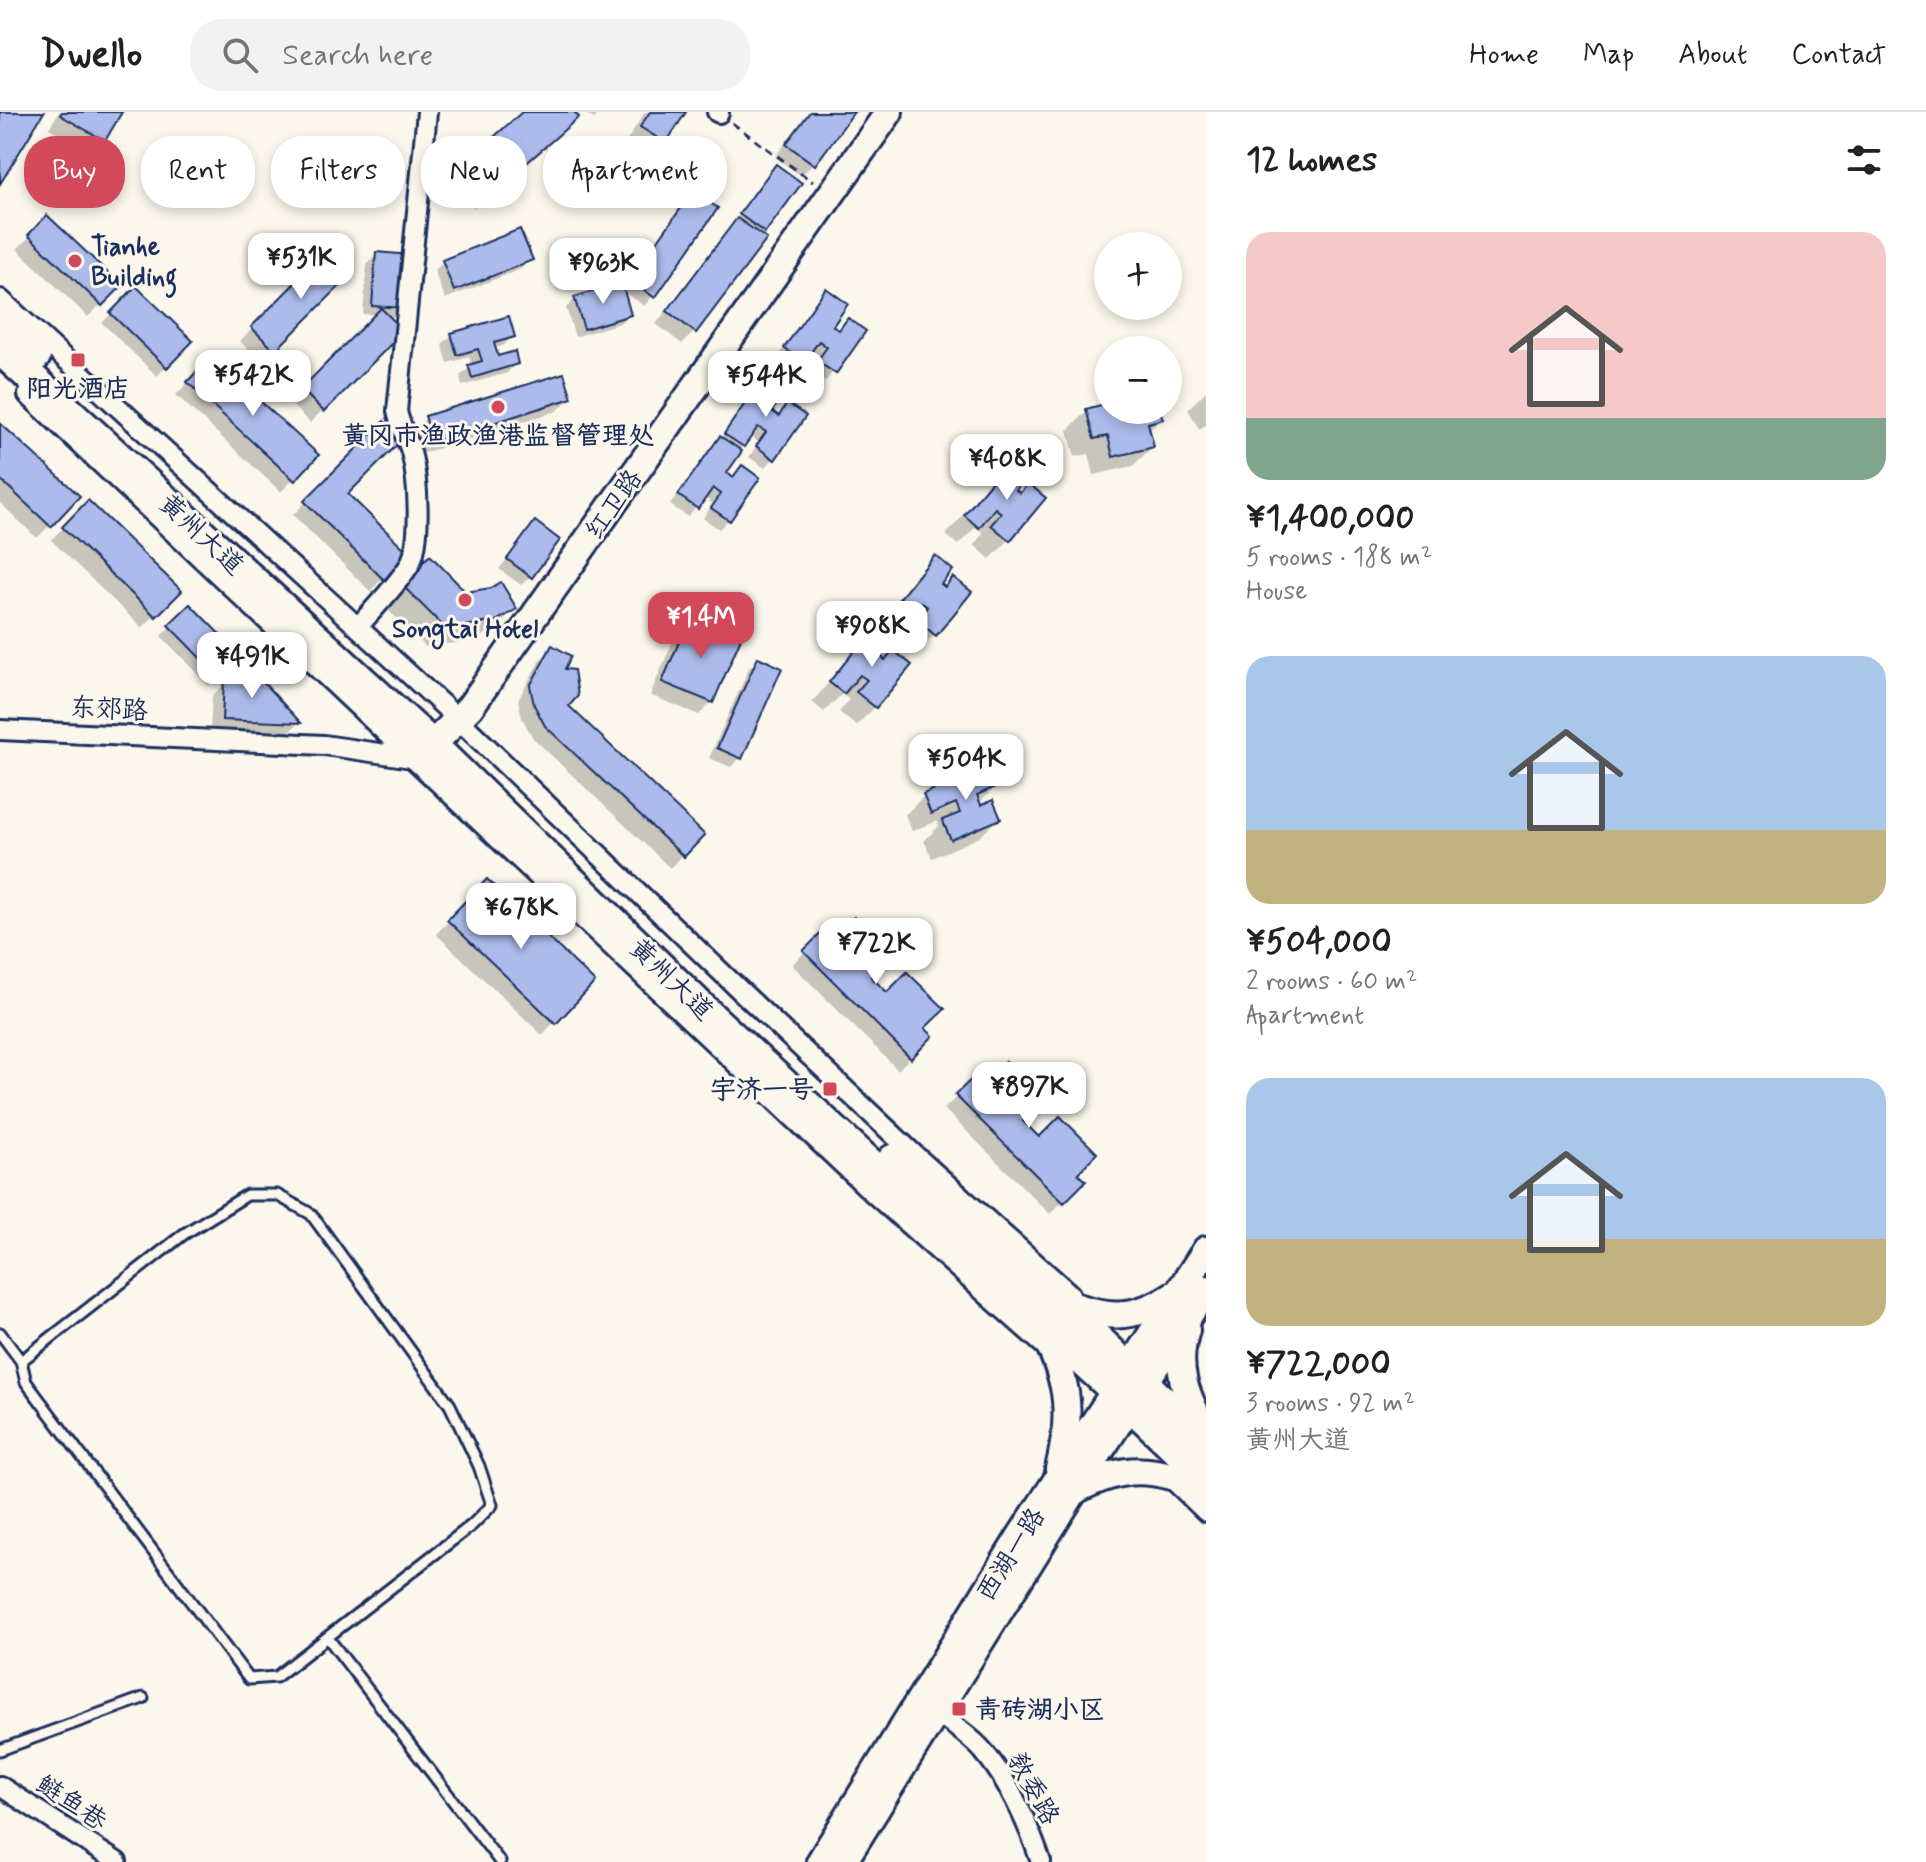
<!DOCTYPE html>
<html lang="en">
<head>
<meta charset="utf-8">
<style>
  :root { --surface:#fff; --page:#f2f2f2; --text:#202124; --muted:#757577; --line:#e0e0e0; --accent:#d1495b }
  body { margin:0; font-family:Mynerve,"LXGW WenKai TC",sans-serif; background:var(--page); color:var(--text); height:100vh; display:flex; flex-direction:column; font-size:30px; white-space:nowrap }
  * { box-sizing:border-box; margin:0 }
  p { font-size:26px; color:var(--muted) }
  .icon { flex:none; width:44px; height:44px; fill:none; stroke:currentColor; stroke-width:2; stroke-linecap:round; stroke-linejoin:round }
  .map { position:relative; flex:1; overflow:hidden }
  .panel { display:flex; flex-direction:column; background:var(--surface); width:720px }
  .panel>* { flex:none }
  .hud { position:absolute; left:24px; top:24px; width:760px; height:72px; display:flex; gap:16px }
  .buttons { position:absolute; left:1094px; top:120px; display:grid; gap:16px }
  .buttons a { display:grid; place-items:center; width:88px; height:88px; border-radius:50%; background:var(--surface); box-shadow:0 4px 12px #0003; font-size:40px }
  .price { position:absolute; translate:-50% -68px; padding:0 18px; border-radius:16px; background:#fff; color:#222; font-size:26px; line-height:52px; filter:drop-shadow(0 2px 4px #0008) }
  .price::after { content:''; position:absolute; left:50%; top:48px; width:24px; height:18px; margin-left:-12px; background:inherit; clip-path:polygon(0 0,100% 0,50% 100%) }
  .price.current { background:var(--accent); color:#fff }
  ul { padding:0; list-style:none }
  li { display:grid; align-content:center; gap:16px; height:424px; padding:0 40px }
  li span { display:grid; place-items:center; height:248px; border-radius:24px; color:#555 }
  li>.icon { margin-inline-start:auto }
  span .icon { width:144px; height:144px; fill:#fffc; stroke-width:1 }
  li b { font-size:34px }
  h2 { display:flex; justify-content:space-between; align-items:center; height:96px; padding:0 40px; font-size:34px }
  .chip { padding:0 28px; border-radius:32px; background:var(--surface); box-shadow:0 4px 12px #0003; font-size:28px; line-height:72px }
  .chip.current { background:var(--accent); color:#fff }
  header { display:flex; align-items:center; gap:48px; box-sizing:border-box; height:112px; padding:0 40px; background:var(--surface); border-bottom:2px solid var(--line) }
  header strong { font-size:38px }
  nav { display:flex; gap:44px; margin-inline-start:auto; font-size:28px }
  .search { width:560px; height:72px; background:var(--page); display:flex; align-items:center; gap:20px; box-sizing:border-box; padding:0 28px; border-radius:32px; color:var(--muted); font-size:30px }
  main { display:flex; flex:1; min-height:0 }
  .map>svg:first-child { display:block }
</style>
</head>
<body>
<header>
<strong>Dwello</strong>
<div class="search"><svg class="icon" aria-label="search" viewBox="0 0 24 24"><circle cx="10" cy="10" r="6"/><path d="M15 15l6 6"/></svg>Search here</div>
<nav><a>Home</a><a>Map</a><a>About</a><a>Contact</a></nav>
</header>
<main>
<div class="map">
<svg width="1206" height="1750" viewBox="0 0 1206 1750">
  <rect width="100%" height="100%" fill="#fbf7ec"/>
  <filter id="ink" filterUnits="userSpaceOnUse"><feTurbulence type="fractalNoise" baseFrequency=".0125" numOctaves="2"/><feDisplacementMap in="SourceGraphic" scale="16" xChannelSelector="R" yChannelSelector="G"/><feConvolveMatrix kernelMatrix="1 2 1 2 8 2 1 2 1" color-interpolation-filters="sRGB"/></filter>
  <g filter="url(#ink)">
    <g fill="#0003">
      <polygon points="59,0 119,0 103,27 90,40 49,16"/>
      <polygon points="525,0 572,0 564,18 474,96 449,68"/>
      <polygon points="583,0 601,0 594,7"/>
      <polygon points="645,0 684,0 664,30 645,49 623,35"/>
      <polygon points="808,0 852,0 813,52 801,64 775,45"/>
      <polygon points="776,55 764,119 695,219 682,232 656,212"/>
      <polygon points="693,82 653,184 644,194 622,178"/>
      <polygon points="48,106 119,174 88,205 17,137"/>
      <polygon points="327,142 348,163 261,250 240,229"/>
      <polygon points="377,142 404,195 394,205 386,204 401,219 310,311 290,291 376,203 363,202 367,152"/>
      <polygon points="530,147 521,157 445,187 434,159 443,150"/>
      <polygon points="136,176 190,229 157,264 102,211"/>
      <polygon points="826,179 830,214 838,219 864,219 825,270 809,259 819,245 810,238 793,258 777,246"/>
      <polygon points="575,187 629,202 620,211 575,225 566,196"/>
      <polygon points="452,223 513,224 503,234 494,236 497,247 516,251 507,261 462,274 460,264 472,254 469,245 448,251 442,232"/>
      <polygon points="198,259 316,343 281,380 176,283"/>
      <polygon points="766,264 769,300 777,305 788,294 774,346 765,356 749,345 759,330 749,324 724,361 732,366 758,366 728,408 719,417 703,406 713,392 704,385 688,405 670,393 711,335 717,329 719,331"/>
      <polygon points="1206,279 1206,313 1199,317 1188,297"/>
      <polygon points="570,286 557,299 420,342 413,319 426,306"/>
      <polygon points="1108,294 1108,298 1158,298 1160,307 1148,319 1152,335 1133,354 1094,363 1089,342 1075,345 1068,318 1087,298"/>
      <polygon points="384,312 346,382 407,442 370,479 293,403"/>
      <polygon points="0,314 50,413 37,426 0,391"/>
      <polygon points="1009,351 1013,378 1009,428 990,447 974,433 983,421 976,415 958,433 946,423"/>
      <polygon points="88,391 179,479 142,516 51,428"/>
      <polygon points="535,412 531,464 521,473 499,457"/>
      <polygon points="935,445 939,472 935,522 916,541 899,528 909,515 902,510 885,526 878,545 875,595 856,614 839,600 849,588 842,582 824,600 812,590 873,519 916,464"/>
      <polygon points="430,446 466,482 515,497 496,516 475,528 426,535 383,493"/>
      <polygon points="190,494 239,544 209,573 161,524"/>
      <polygon points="690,507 712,590 699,603 650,583 677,519"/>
      <polygon points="552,536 561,558 566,595 702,723 670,756 533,626 522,606 518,588 540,548"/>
      <polygon points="758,547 740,646 731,655 709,646 749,556"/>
      <polygon points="244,553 298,611 286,623 210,620 212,584"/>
      <polygon points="998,673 978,692 999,706 980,725 932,746 924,729 939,714 937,709 912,719 905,703 924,684"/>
      <polygon points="487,770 592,870 542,923 436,822"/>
      <polygon points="825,819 931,924 898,958 792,853"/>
      <polygon points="978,964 1083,1069 1050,1102 944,997"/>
    </g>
    <g fill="#acbbeb" stroke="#1b2f5e" stroke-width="2">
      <polygon points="0,0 44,0 0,72"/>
      <polygon points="62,0 122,0 105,29 60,3"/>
      <polygon points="522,0 574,0 579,5 488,85 461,54"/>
      <polygon points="650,0 686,0 666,31 640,15"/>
      <polygon points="810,0 854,0 815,53 786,32"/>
      <polygon points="776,52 802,71 765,121 739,102"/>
      <polygon points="693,79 718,96 655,186 630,168"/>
      <polygon points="47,103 122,174 102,194 28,123"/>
      <polygon points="737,106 767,127 696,221 667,199"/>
      <polygon points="520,117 533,148 454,179 442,148"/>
      <polygon points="327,139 351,163 275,239 251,215"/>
      <polygon points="376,140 410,143 406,196 372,194"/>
      <polygon points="622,171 631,203 584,217 574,185"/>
      <polygon points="136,174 193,229 167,256 110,201"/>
      <polygon points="826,176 848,192 833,214 839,218 848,206 866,219 836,262 817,249 827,235 819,229 804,250 784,236"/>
      <polygon points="381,196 404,219 324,300 301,277"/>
      <polygon points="509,204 515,225 494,231 498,244 515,239 518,252 472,266 468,253 482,249 478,237 457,243 451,221"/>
      <polygon points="211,244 319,343 295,369 187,270"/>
      <polygon points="564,261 572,286 433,330 425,304"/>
      <polygon points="765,262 788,277 772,299 779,304 787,291 806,304 775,348 756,334 766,320 758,315 744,335 724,322"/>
      <polygon points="1108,291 1108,298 1160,298 1163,307 1148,311 1154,335 1113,345 1108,324 1094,327 1086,297"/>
      <polygon points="384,309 402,328 348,382 410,442 384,468 304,389"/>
      <polygon points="0,311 80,384 51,415 0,367"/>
      <polygon points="720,324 742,339 727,361 733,365 742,353 760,366 730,409 711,396 721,382 713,376 698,397 678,383"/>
      <polygon points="1009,348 1028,363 1016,378 1020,381 1028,371 1046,386 1010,429 991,413 1001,401 995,396 979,416 964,403"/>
      <polygon points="88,388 182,479 156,505 62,415"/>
      <polygon points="535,409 560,428 532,466 507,447"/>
      <polygon points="430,443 466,480 491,476 501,470 517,497 496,509 446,517 401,472"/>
      <polygon points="935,443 953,458 941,472 945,475 953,465 972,480 936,524 917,508 927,495 921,490 905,510 890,498"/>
      <polygon points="190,492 241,544 219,565 168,513"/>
      <polygon points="690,504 741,526 713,591 662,570"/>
      <polygon points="874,515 893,530 881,544 885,548 893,538 912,553 876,596 856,580 867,568 860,563 844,582 829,570"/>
      <polygon points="552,533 571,544 565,557 574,558 578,584 569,594 705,723 684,745 545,614 534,593 530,574"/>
      <polygon points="758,545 782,556 742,647 717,636"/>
      <polygon points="244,550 301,611 222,608 224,569"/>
      <polygon points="991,653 1000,673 977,683 981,693 993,688 1001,707 951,728 942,708 960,701 956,691 931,702 923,682"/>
      <polygon points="487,767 595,870 556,912 447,808"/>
      <polygon points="854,805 892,843 871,865 887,880 907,860 945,897 925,916 933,924 911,947 803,839 825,817 834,825"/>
      <polygon points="1006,949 1045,987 1023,1009 1039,1025 1060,1004 1097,1041 1078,1061 1086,1069 1064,1091 955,983 978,961 987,970"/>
    </g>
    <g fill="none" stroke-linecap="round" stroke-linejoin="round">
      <defs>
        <g id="lane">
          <polyline points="0,1221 21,1249 26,1270 249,1567 276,1565 472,1413 492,1393 479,1354 450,1293 311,1102 277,1083 247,1083 184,1122 21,1249"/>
          <polyline points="328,1526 500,1750"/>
          <polyline points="0,1638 143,1586"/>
        </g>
        <g id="street">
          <polyline points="717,0 719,1"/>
          <polyline points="0,187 458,607 745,883 917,1045 1070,1182"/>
          <polyline points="28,283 873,1081 1046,1235"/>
          <path d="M358,515C373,497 399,471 410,452C422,427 418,366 411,340C407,326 400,314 397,299L427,0"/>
          <polyline points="0,618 324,633 412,646"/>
          <polyline points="1170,1365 1206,1400"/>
          <path d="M937,1600C952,1613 972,1625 984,1640C1010,1671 1028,1712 1041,1750"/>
          <polyline points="0,1674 117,1750"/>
        </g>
        <g id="secondary">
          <polyline points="442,623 470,595 889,0"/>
          <path d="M1060,1189C1104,1206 1132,1210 1173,1183"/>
          <path d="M1039,1210C1067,1267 1074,1294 1059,1357"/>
          <path d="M1186,1218C1173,1260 1188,1286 1206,1323"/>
          <path d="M1074,1379C1126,1351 1152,1356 1206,1375"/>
          <polyline points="820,1750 1020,1425 1206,1138"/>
          <polyline points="843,1750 1074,1379 1206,1177"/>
        </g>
        <g id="primary">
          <polyline points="0,212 35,244"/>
          <polyline points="0,237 424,626 713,907 1115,1278 1206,1365"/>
          <polyline points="893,1048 1067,1198 1206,1331"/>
        </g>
      </defs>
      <use href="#lane" stroke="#1b2f5e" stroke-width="15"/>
      <use href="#street" stroke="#1b2f5e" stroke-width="24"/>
      <use href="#secondary" stroke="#1b2f5e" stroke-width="32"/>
      <use href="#primary" stroke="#1b2f5e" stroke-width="36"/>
      <polyline stroke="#1b2f5e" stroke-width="3" stroke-dasharray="8 6" stroke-linecap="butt" points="732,11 813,70"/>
      <use href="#lane" stroke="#fbf7ec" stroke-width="9"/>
      <use href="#street" stroke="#fbf7ec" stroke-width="18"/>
      <use href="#secondary" stroke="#fbf7ec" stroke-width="26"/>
      <use href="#primary" stroke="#fbf7ec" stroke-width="30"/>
    </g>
  </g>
  <g fill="#d1495b" stroke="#fbf7ec" stroke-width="3">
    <circle cx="75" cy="149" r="8"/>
    <rect x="70" y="240" width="16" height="16" rx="4"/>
    <circle cx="498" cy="295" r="8"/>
    <circle cx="465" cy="488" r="8"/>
    <rect x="822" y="969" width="16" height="16" rx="4"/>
    <rect x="951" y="1589" width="16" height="16" rx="4"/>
  </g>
  <g text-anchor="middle" stroke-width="6" stroke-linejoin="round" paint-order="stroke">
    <g font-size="26" font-weight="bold" fill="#1b2f5e" stroke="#fbf7ec">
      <text x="91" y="143" text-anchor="start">Tianhe<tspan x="91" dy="30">Building</tspan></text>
      <text x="78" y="285">阳光酒店</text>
      <text x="498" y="332">黄冈市渔政渔港监督管理处</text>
      <text x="465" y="525">Songtai Hotel</text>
      <text x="814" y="986" text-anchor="end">宇济一号</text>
      <text x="975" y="1606" text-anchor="start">青砖湖小区</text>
    </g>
    <g font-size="26" fill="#1b2f5e" stroke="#fbf7ec">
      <text transform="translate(613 392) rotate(-55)" y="9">红卫路</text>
      <text transform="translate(202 422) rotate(43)" y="9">黄州大道</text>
      <text transform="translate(109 596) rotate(3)" y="9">东郊路</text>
      <text transform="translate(672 867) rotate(44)" y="9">黄州大道</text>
      <text transform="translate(1010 1442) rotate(-58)" y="9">西湖一路</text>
      <text transform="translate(1034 1676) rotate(61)" y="9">教委路</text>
      <text transform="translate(72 1690) rotate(33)" y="9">鲢鱼巷</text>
    </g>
  </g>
</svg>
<div class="buttons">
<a>+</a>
<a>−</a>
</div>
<b class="price" style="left:301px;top:189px">¥531K</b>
<b class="price" style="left:603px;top:194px">¥963K</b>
<b class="price" style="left:253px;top:306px">¥542K</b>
<b class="price" style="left:766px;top:307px">¥544K</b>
<b class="price" style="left:1007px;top:390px">¥408K</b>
<b class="price current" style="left:701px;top:548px">¥1.4M</b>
<b class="price" style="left:872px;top:557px">¥908K</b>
<b class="price" style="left:252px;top:588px">¥491K</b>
<b class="price" style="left:966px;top:690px">¥504K</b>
<b class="price" style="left:521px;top:839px">¥678K</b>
<b class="price" style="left:876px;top:874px">¥722K</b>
<b class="price" style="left:1029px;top:1018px">¥897K</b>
<div class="hud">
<a class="chip current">Buy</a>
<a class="chip">Rent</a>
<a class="chip">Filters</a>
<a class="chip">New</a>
<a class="chip">Apartment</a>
</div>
</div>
<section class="panel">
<h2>12 homes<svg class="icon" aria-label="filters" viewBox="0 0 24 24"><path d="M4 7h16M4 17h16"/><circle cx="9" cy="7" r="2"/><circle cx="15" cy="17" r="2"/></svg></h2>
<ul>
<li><span style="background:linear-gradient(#f6c9c9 75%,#7fa58c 0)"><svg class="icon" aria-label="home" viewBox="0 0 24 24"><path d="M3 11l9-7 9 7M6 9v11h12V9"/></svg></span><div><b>¥1,400,000</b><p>5 rooms · 188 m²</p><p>House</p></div></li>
<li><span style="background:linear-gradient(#a9c7e8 70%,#c2b280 0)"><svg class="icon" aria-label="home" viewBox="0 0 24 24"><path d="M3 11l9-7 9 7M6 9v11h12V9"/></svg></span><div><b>¥504,000</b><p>2 rooms · 60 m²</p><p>Apartment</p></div></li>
<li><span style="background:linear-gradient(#a9c7e8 65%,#c2b280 0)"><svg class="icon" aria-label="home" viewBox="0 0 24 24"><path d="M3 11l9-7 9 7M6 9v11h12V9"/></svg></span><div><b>¥722,000</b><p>3 rooms · 92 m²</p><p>黄州大道</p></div></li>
</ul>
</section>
</main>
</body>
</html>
